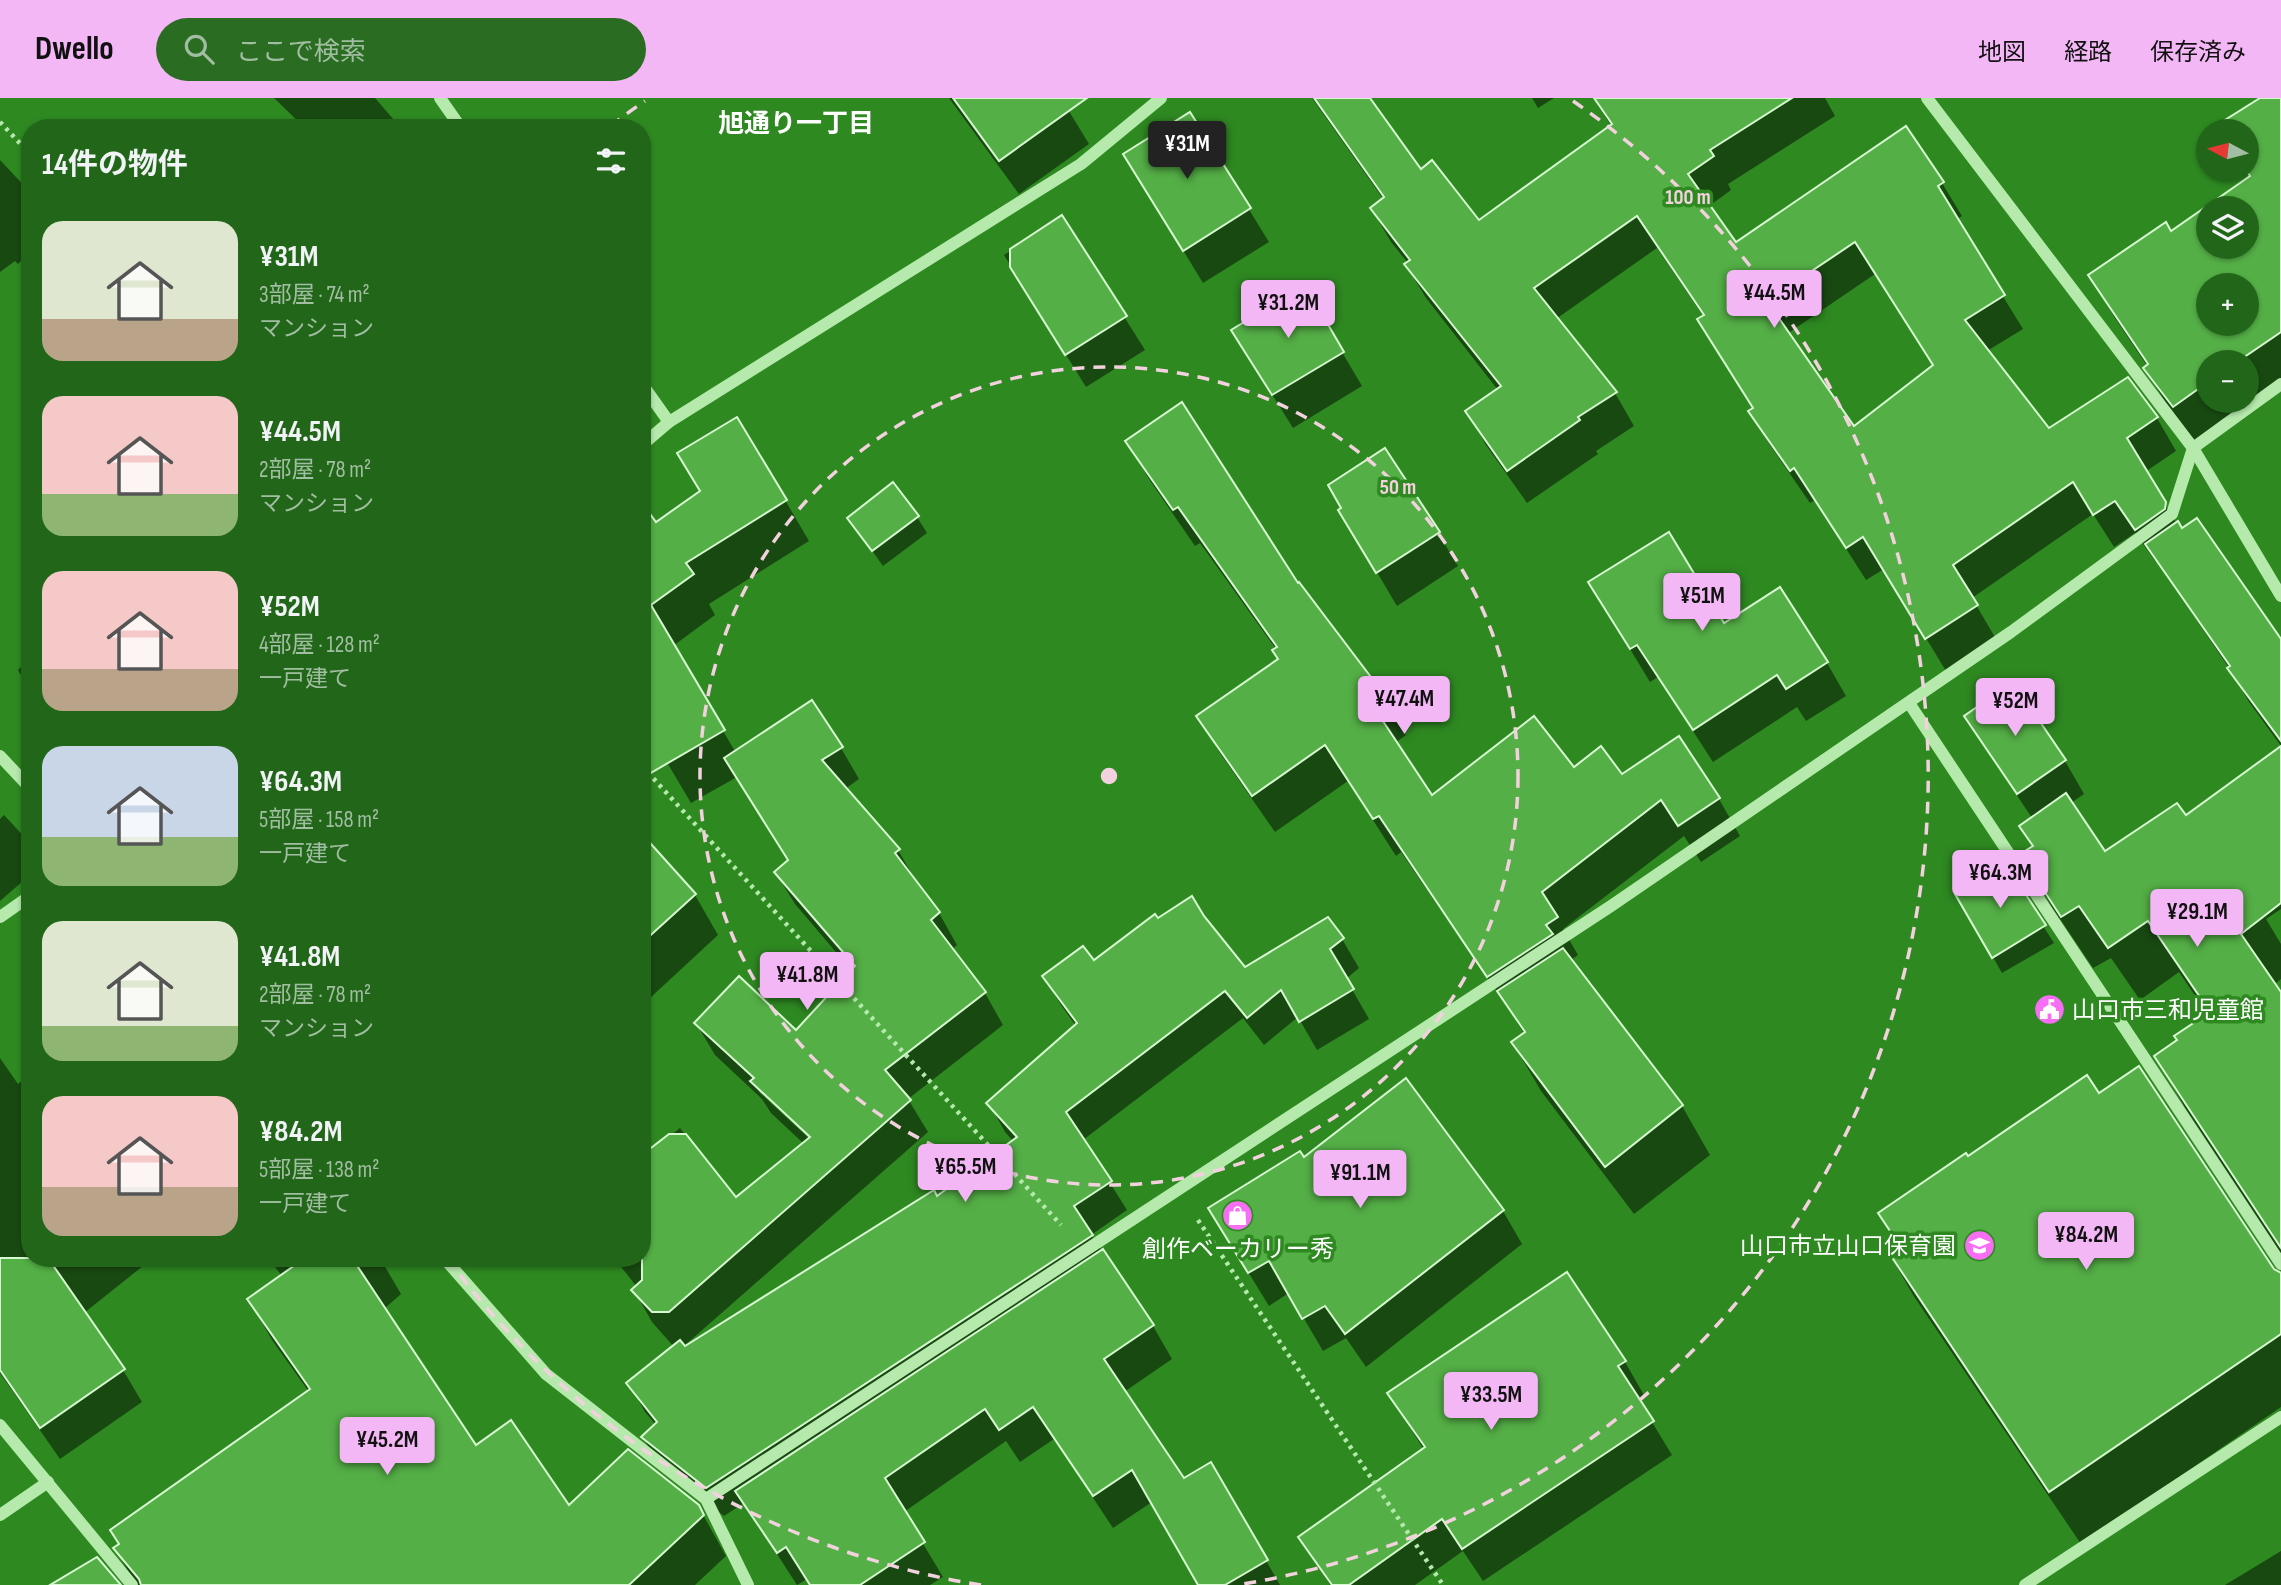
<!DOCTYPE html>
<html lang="ja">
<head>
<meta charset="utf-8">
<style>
  :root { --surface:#226719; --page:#2a6d22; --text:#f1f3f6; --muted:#a2bea2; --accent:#f4b7f6 }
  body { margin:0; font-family:"Sofia Sans Condensed","Noto Sans JP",sans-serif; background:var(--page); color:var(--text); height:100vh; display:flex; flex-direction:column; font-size:26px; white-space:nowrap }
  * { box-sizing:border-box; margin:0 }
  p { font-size:23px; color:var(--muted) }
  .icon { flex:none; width:38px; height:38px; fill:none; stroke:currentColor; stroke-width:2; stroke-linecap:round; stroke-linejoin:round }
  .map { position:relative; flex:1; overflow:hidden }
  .sheet { position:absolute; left:21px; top:21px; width:630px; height:1148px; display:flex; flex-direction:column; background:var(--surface); border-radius:28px; box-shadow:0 2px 5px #0004 }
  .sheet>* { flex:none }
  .needle { width:46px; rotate:277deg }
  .buttons { position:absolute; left:2196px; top:21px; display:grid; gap:14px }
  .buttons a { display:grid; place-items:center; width:63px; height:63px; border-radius:50%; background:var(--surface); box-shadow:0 2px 5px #0004; font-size:35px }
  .price { position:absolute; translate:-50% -60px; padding:0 16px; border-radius:7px; background:var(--accent); color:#111; font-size:23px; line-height:46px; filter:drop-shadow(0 2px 4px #0008) }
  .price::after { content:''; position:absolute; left:50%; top:42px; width:21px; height:16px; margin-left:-10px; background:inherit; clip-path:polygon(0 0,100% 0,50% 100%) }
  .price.current { background:#222; color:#fff }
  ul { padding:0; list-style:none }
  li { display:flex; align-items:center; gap:21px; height:175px; padding:0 21px }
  li span { display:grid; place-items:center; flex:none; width:196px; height:140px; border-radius:21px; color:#555 }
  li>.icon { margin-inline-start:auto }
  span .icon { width:84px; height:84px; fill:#fffc; stroke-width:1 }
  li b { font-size:30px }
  h2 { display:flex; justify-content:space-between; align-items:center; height:84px; padding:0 21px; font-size:30px }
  header { display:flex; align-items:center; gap:42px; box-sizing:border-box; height:98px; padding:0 35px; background:var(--accent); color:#111 }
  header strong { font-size:33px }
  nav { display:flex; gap:38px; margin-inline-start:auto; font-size:24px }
  .search { width:490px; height:63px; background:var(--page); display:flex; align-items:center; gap:18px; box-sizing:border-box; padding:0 24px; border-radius:38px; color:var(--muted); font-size:26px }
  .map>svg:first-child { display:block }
</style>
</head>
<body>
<header>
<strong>Dwello</strong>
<div class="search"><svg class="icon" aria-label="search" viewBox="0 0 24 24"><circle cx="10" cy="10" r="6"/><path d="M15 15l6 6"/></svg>ここで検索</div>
<nav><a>地図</a><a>経路</a><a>保存済み</a></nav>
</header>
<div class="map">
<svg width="2281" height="1487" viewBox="0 0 2281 1487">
  <rect width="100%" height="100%" fill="#2e8921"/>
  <g fill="#0007" fill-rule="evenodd">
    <polygon points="274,0 375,0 401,30 305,30"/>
    <polygon points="949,0 1061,0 1089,46 1019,96"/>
    <path d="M1312,0H1368L1420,74L1478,124L1612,29L1593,0H1825L1835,18L1728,86L1731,92L1709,108L1736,146L1906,30L1942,85L1962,118L1956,122L2023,231L1987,253L2049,332L2157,320L2176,353L2145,374L2177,426L2281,544V648L2249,604L2231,573L2157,463L2156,464L2135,435L2114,449L2093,416L1972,500L1996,541L1946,573L1884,471L1866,482L1815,402L1810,405L1770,347L1751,314L1754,312L1699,222L1704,219L1657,150L1556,221L1615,295L1634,328L1596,353L1598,356L1527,405L1486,347L1467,313L1498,292L1426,200L1406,167L1408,165L1391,144L1372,111L1384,102ZM1875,176L1934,269L1854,331L1787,236Z"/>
    <polygon points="1532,0 1554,0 1538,10"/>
    <path d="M2263,0L2281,1V293L2198,350L2170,312L2145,270L2148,269L2115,220L2090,178L2171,135L2250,80L2245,72H2247V33H2223L2220,28ZM2208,110H2247V149H2208ZM2208,187H2247V226H2208ZM2208,264H2247V303H2208Z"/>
    <polygon points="1190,16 1269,144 1203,185 1145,90"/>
    <polygon points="0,62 30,94 30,154 18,166 15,163 0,174"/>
    <polygon points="1062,120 1145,252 1086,289 1004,157"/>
    <polygon points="1304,190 1362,288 1293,330 1253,266"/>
    <polygon points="1128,344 1297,488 1384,600 1406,637 1395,645 1431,700 1574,672 1622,678 1679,641 1719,701 1740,738 1701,764 1684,738 1563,831 1578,857 1571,862 1682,1008 1710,1057 1634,1116 1541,993 1513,945 1524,936 1511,914 1401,754 1396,758 1348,683 1275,734 1220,655 1198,618 1280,563 1276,551 1200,445 1195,448 1149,381"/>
    <path d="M785,402L809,443L709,506L715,517L673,548L736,655L841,650L859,681L845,691L898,752L916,783L915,785L939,815L957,847L951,852L985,895L1003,927L908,1001L928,1034L684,1248L685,1250L937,1100L1014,1044L1005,1034L989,1005L1076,928L1061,907L1044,879L1094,865L1158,822L1203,819L1245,871L1342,841L1359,870L1346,881L1369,921L1317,952L1298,919L1264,947L1243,920L1083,1042L1127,1112L1091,1137L1153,1228L1172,1261L1124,1294L1183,1382L1211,1366L1280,1487H1200L1152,1404L1113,1430L1054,1341L1020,1364L1006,1343L904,1414L943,1479L930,1487H810L807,1481L797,1487L744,1405L724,1418L660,1368L643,1339L656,1327L645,1314L629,1285L674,1249L652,1224L634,1192L637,1189L614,1160H642V1060L680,1030L736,1102L804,1046L771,1015L762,1001L715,957L696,925L796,935L852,873L795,806L776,775L789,763L737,679L691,705L642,622V436ZM756,987L817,1044L815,1046L760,995Z"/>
    <polygon points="1340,412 1438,435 1458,468 1397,508"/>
    <polygon points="917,419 927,435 883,468 849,420"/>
    <polygon points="1610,518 1827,565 1846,598 1806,623 1797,609 1713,664 1658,579 1650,584"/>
    <polygon points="30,560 30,593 18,572"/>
    <polygon points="1967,618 2065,663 2084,696 2071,705 2105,755 2185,720 2281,650 2281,811 2266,821 2281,846 2281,881 2274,887 2281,897 2281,1156 2186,1011 2156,959 2179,943 2208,917 2179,874 2140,902 2111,860 2093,870 2052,809 2022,756 2033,749 2021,728 2032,720 1986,651"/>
    <polygon points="4,717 30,745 30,777 0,803 0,721"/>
    <polygon points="642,739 695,797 718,837 650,900 642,893"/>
    <polygon points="2004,767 2054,845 2002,875 1957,796"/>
    <polygon points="0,960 18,986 30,976 30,1160 153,1160 84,1215 123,1272 142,1304 60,1361 0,1275"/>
    <polygon points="2099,998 2273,1172 2281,1176 2281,1309 2081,1446 1913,1197 1883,1144 1893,1138 1880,1116 1967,1061"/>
    <polygon points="1303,1062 1503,1113 1522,1146 1366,1269 1346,1240 1323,1253 1289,1195 1269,1208 1229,1143"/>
    <polygon points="268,1160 380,1160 401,1196 384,1211 476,1349 569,1410 698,1408 726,1458 695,1487 136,1487 115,1450 309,1294 272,1242 249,1201 282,1178"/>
    <polygon points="1566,1177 1625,1264 1644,1297 1638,1301 1672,1357 1483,1483 1463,1453 1415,1487 1330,1487 1300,1440 1424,1352 1389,1296"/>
    <polygon points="2281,1453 2281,1487 2225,1487"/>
  </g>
  <g fill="#54af46" stroke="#d7f8d1" stroke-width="2" fill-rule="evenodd">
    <polygon points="953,0 1087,0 999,63"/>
    <path d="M1314,0H1370L1421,71L1432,62L1479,122L1612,26L1594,0H1792L1710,52L1714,58L1688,76L1736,144L1906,28L1944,84L1938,88L2005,197L1965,222L2049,330L2128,279L2158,319L2127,340L2166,404L2165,411L2135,432L2115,403L2093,417L2073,384L1953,467L1978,507L1925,541L1863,439L1846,450L1794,370L1790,373L1748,313L1753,310L1697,221L1704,217L1637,118L1534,190L1617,294L1578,319L1580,322L1507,373L1465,313L1501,288L1404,166L1410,162L1370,110L1384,99ZM1855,144L1933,267L1854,328L1767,203Z"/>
    <path d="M2260,0H2281V234L2237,264H2208V284L2173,309L2143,270L2148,266L2088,177L2166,124L2171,133L2250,78L2246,72L2247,33H2221L2217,27ZM2208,110H2247V149H2208ZM2208,187H2247V226H2208Z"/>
    <polygon points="1190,14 1251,110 1183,153 1123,56"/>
    <polygon points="1062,117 1127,218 1065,257 1010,169 1010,151"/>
    <polygon points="1305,187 1344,254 1272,297 1231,232"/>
    <polygon points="1182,304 1298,485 1299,484 1386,599 1373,608 1432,697 1534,618 1574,669 1601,648 1622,676 1679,638 1720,700 1678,728 1661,702 1542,794 1558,819 1546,827 1553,836 1487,879 1379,718 1373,721 1325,647 1252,698 1196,618 1278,561 1272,552 1277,549 1178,409 1173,412 1125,343"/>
    <polygon points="737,319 787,402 686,465 694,476 651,507 725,632 642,680 642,405 656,424 700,393 677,355"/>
    <polygon points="1385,350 1440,434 1376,475 1338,412 1341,410 1328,387"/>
    <polygon points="893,384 919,418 872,453 847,420"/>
    <polygon points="2197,420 2281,541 2281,643 2227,570 2230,568 2145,446 2178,423 2182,430"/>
    <polygon points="1669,434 1724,525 1780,489 1828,564 1786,591 1777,577 1693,632 1637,547 1630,551 1588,484"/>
    <polygon points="2013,584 2066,662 2017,696 1964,618"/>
    <polygon points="812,602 843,649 822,662 900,751 895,755 940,814 931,822 986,894 885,972 911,1002 669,1214 652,1214 631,1192 642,1182 642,1057 669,1036 686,1036 736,1099 810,1039 750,983 754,980 694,925 739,878 796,932 855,868 774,774 788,762 724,660"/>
    <polygon points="2281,648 2281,805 2241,836 2281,894 2281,1150 2154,958 2177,942 2174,938 2210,914 2148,823 2108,850 2079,808 2061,819 2020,756 2033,748 2019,728 2066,695 2105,753 2177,705 2186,717"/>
    <polygon points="642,736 696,796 642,845"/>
    <polygon points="2005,765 2046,827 1992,860 1955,796"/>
    <polygon points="1192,798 1204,818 1245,869 1328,819 1344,840 1330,851 1354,891 1299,924 1281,892 1247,920 1225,893 1066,1014 1112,1083 1074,1108 1093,1137 706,1390 641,1339 657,1324 626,1285 680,1242 685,1248 934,1092 937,1098 1017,1039 986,1005 1077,925 1042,878 1083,848 1094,862 1155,816 1158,820"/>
    <polygon points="1563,850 1683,1007 1605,1069 1511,944 1525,934 1497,893"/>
    <polygon points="2139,968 2274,1171 2281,1175 2281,1236 2049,1394 1881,1143 1892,1136 1878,1115 1966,1055 1968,1058 2087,977 2099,995"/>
    <polygon points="1406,980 1504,1112 1345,1236 1325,1208 1302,1221 1269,1163 1248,1175 1208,1110 1300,1053 1304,1059"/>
    <polygon points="1103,1151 1154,1227 1104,1261 1184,1380 1211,1364 1268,1462 1225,1487 1198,1487 1132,1372 1093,1398 1033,1309 999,1332 985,1311 885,1380 925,1444 860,1487 810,1487 786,1449 777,1455 735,1393"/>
    <polygon points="0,1160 48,1160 125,1271 40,1330 0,1272"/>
    <polygon points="305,1160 352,1160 476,1347 511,1322 569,1407 628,1351 699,1407 704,1417 629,1487 141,1487 139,1481 113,1450 119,1446 110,1432 310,1291 247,1201"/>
    <polygon points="1567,1174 1626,1263 1618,1268 1654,1323 1462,1451 1442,1421 1349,1487 1332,1487 1298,1439 1425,1349 1387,1295"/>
    <polygon points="97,1459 121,1487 50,1487"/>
  </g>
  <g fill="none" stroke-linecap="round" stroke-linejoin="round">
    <g stroke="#b5eaac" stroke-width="4.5" stroke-dasharray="3.5 5" stroke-linecap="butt">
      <polyline points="0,24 30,56"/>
      <polyline points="642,668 1061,1127"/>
      <polyline points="1198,1122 1443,1487"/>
    </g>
    <g stroke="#b5eaac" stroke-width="12">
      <polyline points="440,0 461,30"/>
      <polyline points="1927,0 2193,350 2281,498"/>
      <polyline points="642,286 669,324"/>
      <polyline points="642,347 669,324 1081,66 1161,0"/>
      <polyline points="1909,605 2281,1166"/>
      <polyline points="0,658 30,690"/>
      <polyline points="0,819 30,798"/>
      <polyline points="444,1160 546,1276 706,1401 748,1487"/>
      <polyline points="0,1327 132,1487"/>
      <polyline points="706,1401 1611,808 2011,534 2172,416 2193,350 2281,286"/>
      <polyline points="0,1417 48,1384"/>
      <polyline points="2025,1487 2281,1319"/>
    </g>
  </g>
  <g fill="none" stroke="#f3d1de" stroke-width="3.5" stroke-dasharray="12 9">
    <circle cx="1109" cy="678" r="409"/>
    <path d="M981 1487A819 819 0 0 1 451 1165M610 28A819 819 0 0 1 645 3M1573 3A819 819 0 0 1 1237 1487"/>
  </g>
  <defs>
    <symbol id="civic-disc" viewBox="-11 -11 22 22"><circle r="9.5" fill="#f76ef5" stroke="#2e8921"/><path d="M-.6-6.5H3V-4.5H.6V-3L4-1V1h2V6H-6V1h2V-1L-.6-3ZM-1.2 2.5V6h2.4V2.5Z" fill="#fff"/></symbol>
    <symbol id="shop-disc" viewBox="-11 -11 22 22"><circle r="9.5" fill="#f76ef5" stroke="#2e8921"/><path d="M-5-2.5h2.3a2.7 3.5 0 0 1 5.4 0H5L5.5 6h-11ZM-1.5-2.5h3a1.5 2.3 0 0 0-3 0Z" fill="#fff"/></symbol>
    <symbol id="school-disc" viewBox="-11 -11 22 22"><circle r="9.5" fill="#f76ef5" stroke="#2e8921"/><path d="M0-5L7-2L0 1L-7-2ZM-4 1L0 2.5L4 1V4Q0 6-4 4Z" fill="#fff"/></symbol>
  </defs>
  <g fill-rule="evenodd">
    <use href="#civic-disc" x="2032" y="894" width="35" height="35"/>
    <use href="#shop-disc" x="1220" y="1100" width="35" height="35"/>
    <use href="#school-disc" x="1962" y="1130" width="35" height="35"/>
  </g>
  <g text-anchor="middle" stroke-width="7" stroke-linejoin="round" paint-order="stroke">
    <g font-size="24" fill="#fff" stroke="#2e8921" text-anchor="start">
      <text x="2072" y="920">山口市三和児童館</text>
      <text x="1956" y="1156" text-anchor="end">山口市立山口保育園</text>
      <text x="1238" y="1159" text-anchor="middle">創作ベーカリー秀</text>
    </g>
    <g font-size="26" font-weight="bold" fill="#fff" stroke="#2e8921">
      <text x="796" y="34">旭通り一丁目</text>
    </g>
  </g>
  <circle cx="1109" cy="678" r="10" fill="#f3d1de" stroke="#2e8921" stroke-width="3.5"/>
  <g font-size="21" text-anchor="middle" font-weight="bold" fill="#f3d1de" stroke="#2e8921" stroke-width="7" stroke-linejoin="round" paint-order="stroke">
    <text x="1688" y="106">100 m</text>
    <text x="1398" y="396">50 m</text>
  </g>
</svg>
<div class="buttons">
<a><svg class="needle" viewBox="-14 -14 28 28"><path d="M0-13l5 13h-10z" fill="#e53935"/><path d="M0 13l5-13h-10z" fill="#a2bea2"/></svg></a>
<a><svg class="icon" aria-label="layers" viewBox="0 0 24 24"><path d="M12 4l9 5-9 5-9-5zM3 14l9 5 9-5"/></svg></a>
<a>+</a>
<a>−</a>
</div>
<b class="price current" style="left:1187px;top:83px">¥31M</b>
<b class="price" style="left:1774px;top:232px">¥44.5M</b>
<b class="price" style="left:1288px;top:242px">¥31.2M</b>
<b class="price" style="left:1702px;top:535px">¥51M</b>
<b class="price" style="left:1404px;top:638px">¥47.4M</b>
<b class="price" style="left:2015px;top:640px">¥52M</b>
<b class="price" style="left:2000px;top:812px">¥64.3M</b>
<b class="price" style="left:2197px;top:851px">¥29.1M</b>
<b class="price" style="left:807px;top:914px">¥41.8M</b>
<b class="price" style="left:965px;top:1106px">¥65.5M</b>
<b class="price" style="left:1360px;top:1112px">¥91.1M</b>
<b class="price" style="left:2086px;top:1174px">¥84.2M</b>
<b class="price" style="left:1491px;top:1334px">¥33.5M</b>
<b class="price" style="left:387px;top:1379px">¥45.2M</b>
<section class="sheet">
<h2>14件の物件<svg class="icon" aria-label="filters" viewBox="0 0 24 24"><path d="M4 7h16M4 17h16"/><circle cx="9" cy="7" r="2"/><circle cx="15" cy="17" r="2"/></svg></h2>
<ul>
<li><span style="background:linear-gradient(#dfe7d0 70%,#b9a48a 0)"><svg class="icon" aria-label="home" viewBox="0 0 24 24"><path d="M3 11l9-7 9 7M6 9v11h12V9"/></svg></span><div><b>¥31M</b><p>3部屋 · 74 m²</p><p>マンション</p></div></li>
<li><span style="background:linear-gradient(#f6c9c9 70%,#8fb573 0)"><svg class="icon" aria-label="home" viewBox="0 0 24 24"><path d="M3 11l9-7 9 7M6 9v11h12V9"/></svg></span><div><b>¥44.5M</b><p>2部屋 · 78 m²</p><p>マンション</p></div></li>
<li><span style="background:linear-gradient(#f6c9c9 70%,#b9a48a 0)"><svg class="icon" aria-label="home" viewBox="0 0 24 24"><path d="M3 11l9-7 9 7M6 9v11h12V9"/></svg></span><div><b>¥52M</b><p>4部屋 · 128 m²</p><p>一戸建て</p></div></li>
<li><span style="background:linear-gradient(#c9d6e8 65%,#8fb573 0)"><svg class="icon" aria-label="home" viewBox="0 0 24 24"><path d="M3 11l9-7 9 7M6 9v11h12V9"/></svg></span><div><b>¥64.3M</b><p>5部屋 · 158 m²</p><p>一戸建て</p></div></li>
<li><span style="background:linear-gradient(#dfe7d0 75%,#8fb573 0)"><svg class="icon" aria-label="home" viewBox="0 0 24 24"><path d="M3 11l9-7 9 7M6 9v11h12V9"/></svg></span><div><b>¥41.8M</b><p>2部屋 · 78 m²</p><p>マンション</p></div></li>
<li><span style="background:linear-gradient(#f6c9c9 65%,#b9a48a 0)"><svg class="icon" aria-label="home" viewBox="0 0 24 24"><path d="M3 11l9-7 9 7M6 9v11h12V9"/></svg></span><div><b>¥84.2M</b><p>5部屋 · 138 m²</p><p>一戸建て</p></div></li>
</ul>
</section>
</div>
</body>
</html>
